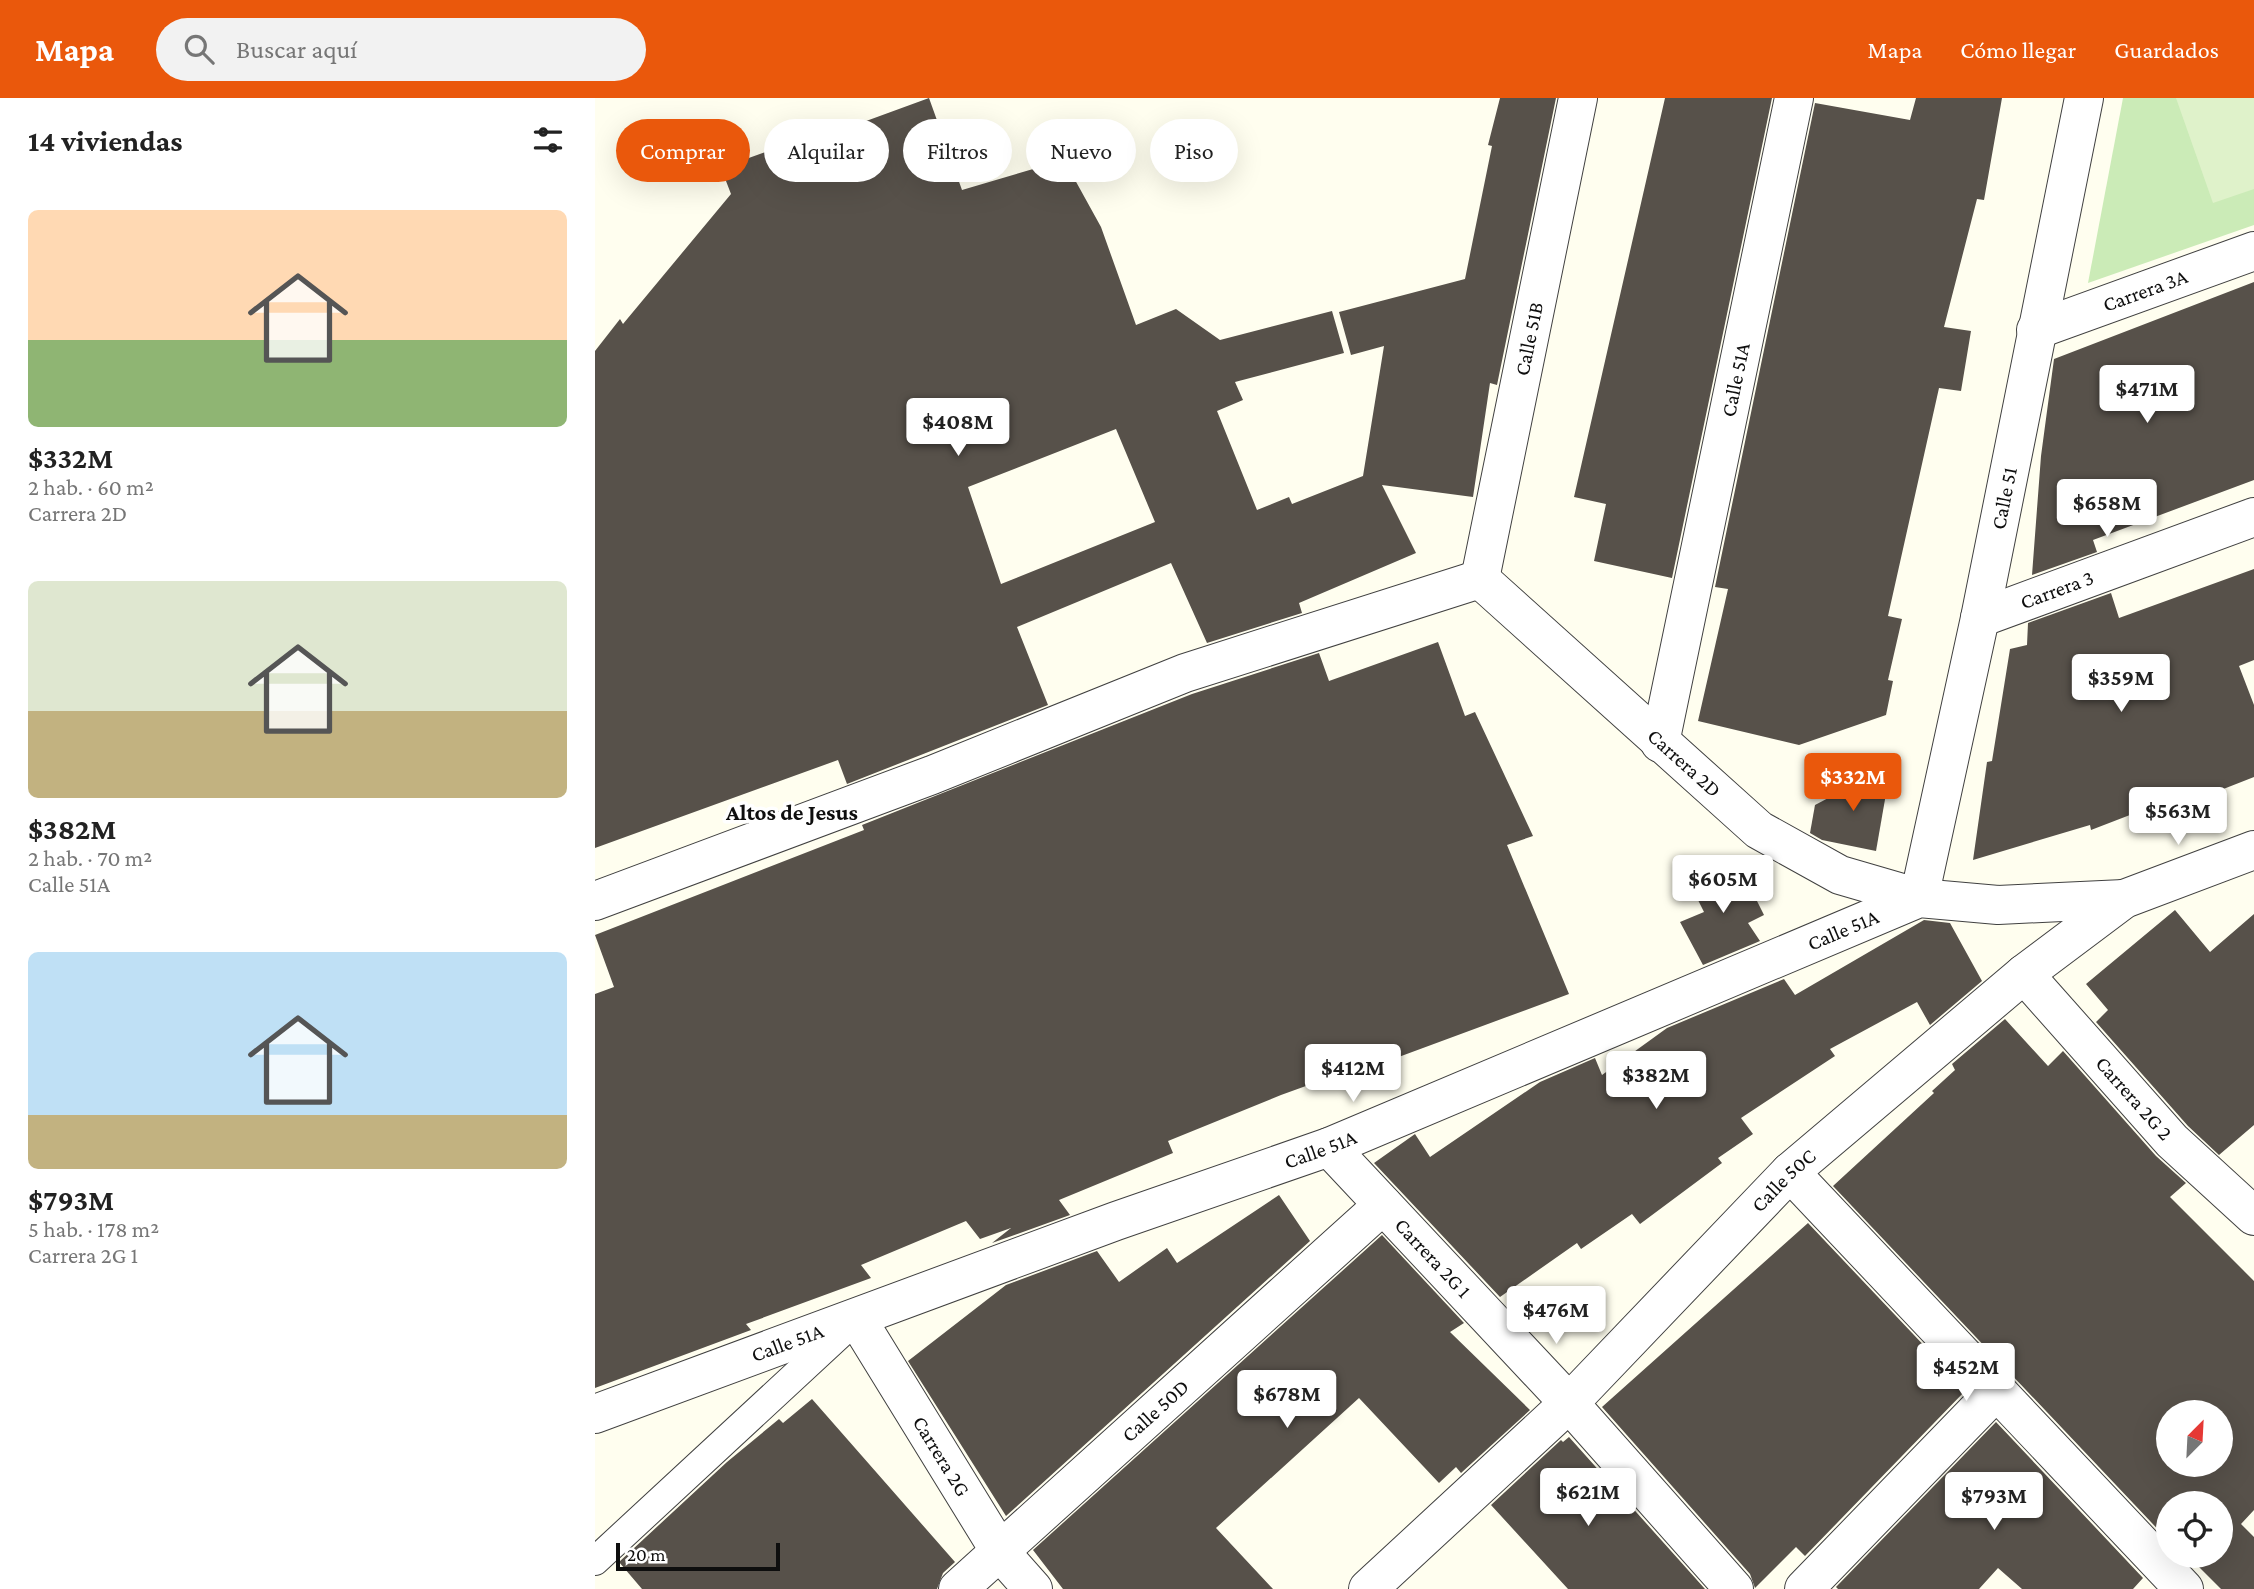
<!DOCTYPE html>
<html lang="es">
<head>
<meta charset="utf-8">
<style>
  :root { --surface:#fff; --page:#f2f2f2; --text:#222; --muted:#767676; --accent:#ea580c }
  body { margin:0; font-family:"Crimson Pro",serif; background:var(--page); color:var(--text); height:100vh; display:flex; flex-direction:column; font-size:26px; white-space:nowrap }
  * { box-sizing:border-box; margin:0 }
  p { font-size:23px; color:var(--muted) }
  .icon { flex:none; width:38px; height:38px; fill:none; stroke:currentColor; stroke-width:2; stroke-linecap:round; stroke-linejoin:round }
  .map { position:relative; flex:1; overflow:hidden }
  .drawer { display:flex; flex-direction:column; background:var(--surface); width:595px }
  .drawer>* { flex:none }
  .hud { position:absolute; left:21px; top:21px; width:665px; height:63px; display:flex; gap:14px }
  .needle { width:46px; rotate:24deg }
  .tools { position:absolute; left:1561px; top:1302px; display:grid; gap:14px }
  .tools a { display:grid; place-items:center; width:77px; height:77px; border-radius:50%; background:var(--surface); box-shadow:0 7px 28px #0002; font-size:35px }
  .scale { position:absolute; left:21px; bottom:18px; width:164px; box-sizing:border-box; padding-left:7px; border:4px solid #0e0e0e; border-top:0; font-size:19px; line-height:24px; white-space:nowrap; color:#0e0e0e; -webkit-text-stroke:5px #fff; paint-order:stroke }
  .price { position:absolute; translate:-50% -60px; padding:0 16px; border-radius:7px; background:#fff; color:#222; font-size:23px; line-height:46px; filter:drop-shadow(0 2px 4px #0008) }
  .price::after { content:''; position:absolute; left:50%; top:42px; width:21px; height:16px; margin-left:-10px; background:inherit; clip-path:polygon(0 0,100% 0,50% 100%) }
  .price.selected { background:var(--accent); color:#fff }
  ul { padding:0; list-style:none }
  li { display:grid; align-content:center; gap:14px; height:371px; padding:0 28px }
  li span { display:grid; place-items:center; height:217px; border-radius:10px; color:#555 }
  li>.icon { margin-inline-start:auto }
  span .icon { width:126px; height:126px; fill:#fffc; stroke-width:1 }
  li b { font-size:30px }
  h2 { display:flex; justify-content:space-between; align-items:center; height:84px; padding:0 28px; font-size:30px }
  .chip { padding:0 24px; border-radius:32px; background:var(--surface); box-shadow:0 7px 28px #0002; font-size:24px; line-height:63px }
  .chip.selected { background:var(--accent); color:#fff }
  header { display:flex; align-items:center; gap:42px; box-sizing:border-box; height:98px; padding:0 35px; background:var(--accent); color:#fff }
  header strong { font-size:33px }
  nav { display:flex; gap:38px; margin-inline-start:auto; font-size:24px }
  .search { width:490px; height:63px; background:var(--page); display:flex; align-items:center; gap:18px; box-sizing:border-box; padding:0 24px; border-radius:38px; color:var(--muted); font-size:26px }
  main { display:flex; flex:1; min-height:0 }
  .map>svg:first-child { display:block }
</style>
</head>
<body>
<header>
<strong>Mapa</strong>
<div class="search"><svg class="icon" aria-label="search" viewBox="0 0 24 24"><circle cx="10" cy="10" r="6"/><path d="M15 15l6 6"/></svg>Buscar aquí</div>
<nav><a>Mapa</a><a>Cómo llegar</a><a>Guardados</a></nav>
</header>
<main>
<section class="drawer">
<h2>14 viviendas<svg class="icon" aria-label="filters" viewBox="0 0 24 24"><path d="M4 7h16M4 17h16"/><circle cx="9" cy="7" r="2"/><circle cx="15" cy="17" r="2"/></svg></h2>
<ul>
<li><span style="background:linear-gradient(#ffd9b3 60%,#8fb573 0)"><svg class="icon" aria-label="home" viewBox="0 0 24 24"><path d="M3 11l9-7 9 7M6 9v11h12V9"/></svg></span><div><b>$332M</b><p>2 hab. · 60 m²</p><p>Carrera 2D</p></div></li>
<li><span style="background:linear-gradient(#dfe7d0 60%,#c2b280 0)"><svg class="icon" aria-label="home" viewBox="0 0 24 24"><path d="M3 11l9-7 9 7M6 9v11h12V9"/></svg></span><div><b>$382M</b><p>2 hab. · 70 m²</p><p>Calle 51A</p></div></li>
<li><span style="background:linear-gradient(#bfe0f5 75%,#c2b280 0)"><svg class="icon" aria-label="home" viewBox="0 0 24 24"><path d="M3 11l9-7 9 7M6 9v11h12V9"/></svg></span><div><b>$793M</b><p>5 hab. · 178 m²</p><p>Carrera 2G 1</p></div></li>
</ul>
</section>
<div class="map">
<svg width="1659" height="1491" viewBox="0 0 1659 1491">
  <rect width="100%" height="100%" fill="#fffeef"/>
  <polygon fill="#cbebb7" points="1528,0 1659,0 1659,127 1493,185"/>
  <polygon fill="#dff2ca" points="1581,0 1659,0 1659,91 1618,105"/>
  <g fill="#57514a" fill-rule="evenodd">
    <path d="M334,0L367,92L469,62L506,129L541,227L581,211L625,242L737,213L749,255L640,284L648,302L622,313L662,412L694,399L697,406L768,378L789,248L756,257L744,214L870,181L897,48L893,47L905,0H961L902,287L895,285L878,399L787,387L821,455L704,505L707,515L612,545L576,465L422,529L453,607L252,686L243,662L0,750V253L25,221L28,226L136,96L126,70L209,40L211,45ZM521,331L560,424L406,486L373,389Z"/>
    <polygon points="1070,0 1177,0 1077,480 999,463 1011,406 979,399"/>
    <polygon points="1321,0 1407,0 1389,102 1382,101 1349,229 1376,233 1366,293 1344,290 1293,518 1307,521 1293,582 1298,583 1291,617 1204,647 1103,623 1133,491 1120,489 1220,5 1315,22"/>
    <polygon points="1659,184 1659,382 1498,442 1502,454 1437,477 1446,358 1459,261"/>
    <polygon points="1659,471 1659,562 1644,568 1659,607 1659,679 1608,699 1605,690 1496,732 1495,727 1378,762 1392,664 1397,663 1415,551 1432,547 1433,525 1516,495 1524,520"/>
    <polygon points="843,544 870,618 880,614 938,738 912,747 974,896 782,967 780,963 686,997 573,1043 578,1055 464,1102 475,1117 397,1145 416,1130 385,1141 371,1123 266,1167 276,1180 151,1226 156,1232 0,1290 0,896 19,889 0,837 269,732 267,727 597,596 724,555 734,583"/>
    <polygon points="1296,667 1281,753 1227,742 1215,735 1220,707"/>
    <polygon points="1142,763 1169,817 1153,825 1165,843 1108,867 1085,824 1109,814 1095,786"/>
    <polygon points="1580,812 1615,854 1659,816 1659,1027 1624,1057 1593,1028 1501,924 1513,912 1491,886"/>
    <polygon points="1329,822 1355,825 1387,883 1335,927 1322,904 1235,951 1240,958 1146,1020 1158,1036 1123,1060 1127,1065 1045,1126 1037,1116 986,1151 982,1145 905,1199 779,1065 820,1036 835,1059 945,984 1000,960 1007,977 1072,930 1189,881 1200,897"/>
    <path d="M1410,921L1453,968L1468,953L1561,1058L1591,1085L1575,1099L1659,1183V1412L1646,1426L1659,1439V1491H1626L1593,1458H1626V1405H1573V1442L1238,1088L1339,995L1337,993L1360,972L1357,966ZM1573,1314H1626V1367H1573Z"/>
    <polygon points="684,1097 715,1143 411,1418 313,1263 411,1187 502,1153 524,1184 572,1150 582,1165"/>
    <polygon points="1213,1125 1371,1292 1210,1458 1201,1449 1160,1490 1155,1476 1007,1309"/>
    <polygon points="787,1137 869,1225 855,1234 935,1312 866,1375 861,1369 844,1385 764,1300 621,1430 678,1491 468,1491 438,1452"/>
    <polygon points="217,1301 360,1464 348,1475 342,1491 47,1491 24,1464 132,1364 184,1321 188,1325"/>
    <polygon points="1401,1324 1548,1480 1538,1491 1427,1491 1403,1470 1384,1491 1243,1491 1241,1489"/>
    <polygon points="974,1339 1110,1491 973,1491 896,1407 966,1342 968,1344"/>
  </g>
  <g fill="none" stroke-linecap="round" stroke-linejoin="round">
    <defs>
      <polyline id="lane" points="0,1463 257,1225"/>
      <g id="street">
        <path id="s1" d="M1441,232L1659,153"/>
        <path id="s2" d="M885,481L1164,732L1245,777L1324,800L1385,520L1489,0"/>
        <path id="s3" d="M885,481L983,0"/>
        <path id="s4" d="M1385,520L1659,419"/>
        <path id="s5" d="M1065,645L1199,0"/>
        <polyline points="0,803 337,677 590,575 885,481"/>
        <path id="s6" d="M1429,876L1577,1043L1659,1118"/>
        <path id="s7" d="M734,1049L974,1305L1139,1491"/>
        <polyline points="1195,1074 1589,1491"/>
        <path id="s8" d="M262,1221L406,1455L438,1491"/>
        <path id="s9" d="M0,1316L521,1123L734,1049L1324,800L1403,807L1529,801"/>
        <path id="s10" d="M363,1491L788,1107"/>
        <path id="s11" d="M773,1491L974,1305L1195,1074L1429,876L1529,801L1659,752"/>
        <polyline points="1209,1491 1401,1293"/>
      </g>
    </defs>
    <use href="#lane" stroke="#414141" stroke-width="30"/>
    <use href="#street" stroke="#414141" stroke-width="40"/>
    <use href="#lane" stroke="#fff" stroke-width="28"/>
    <use href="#street" stroke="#fff" stroke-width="38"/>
  </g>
  <g text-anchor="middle" stroke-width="7" stroke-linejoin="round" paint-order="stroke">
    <g font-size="21" fill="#0e0e0e" stroke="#fff">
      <text dy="7" stroke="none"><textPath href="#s1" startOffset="116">Carrera 3A</textPath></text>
      <text dy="7" stroke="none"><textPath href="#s3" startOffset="245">Calle 51B</textPath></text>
      <text dy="7" stroke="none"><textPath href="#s5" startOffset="371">Calle 51A</textPath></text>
      <text dy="7" stroke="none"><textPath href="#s2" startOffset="959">Calle 51</textPath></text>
      <text dy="7" stroke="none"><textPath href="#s4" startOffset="82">Carrera 3</textPath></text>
      <text dy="7" stroke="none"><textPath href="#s2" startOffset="275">Carrera 2D</textPath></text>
      <text dy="7" stroke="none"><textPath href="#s9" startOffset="1339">Calle 51A</textPath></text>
      <text dy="7" stroke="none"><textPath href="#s6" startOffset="166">Carrera 2G 2</textPath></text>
      <text dy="7" stroke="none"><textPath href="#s9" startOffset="772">Calle 51A</textPath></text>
      <text dy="7" stroke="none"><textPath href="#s11" startOffset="583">Calle 50C</textPath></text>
      <text dy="7" stroke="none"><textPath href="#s7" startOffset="152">Carrera 2G 1</textPath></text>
      <text dy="7" stroke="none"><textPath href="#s9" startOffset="205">Calle 51A</textPath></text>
      <text dy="7" stroke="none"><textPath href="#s10" startOffset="266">Calle 50D</textPath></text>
      <text dy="7" stroke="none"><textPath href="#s8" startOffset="161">Carrera 2G</textPath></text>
    </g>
    <g font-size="23" font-weight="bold" fill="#0e0e0e" stroke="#fff">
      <text x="197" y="722">Altos de Jesus</text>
    </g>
  </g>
</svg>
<div class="tools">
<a><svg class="needle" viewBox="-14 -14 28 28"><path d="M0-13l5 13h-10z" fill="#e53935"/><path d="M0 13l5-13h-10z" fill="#767676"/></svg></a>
<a><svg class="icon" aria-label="locate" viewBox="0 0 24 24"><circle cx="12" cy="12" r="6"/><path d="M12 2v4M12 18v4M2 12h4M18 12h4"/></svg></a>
</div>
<div class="scale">20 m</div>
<b class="price" style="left:1552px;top:327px">$471M</b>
<b class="price" style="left:363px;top:360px">$408M</b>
<b class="price" style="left:1512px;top:441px">$658M</b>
<b class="price" style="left:1526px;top:616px">$359M</b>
<b class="price selected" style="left:1258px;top:715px">$332M</b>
<b class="price" style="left:1583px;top:749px">$563M</b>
<b class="price" style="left:1128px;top:817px">$605M</b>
<b class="price" style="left:758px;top:1006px">$412M</b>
<b class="price" style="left:1061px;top:1013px">$382M</b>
<b class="price" style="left:961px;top:1248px">$476M</b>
<b class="price" style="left:1371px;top:1305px">$452M</b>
<b class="price" style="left:692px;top:1332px">$678M</b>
<b class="price" style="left:993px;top:1430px">$621M</b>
<b class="price" style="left:1399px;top:1434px">$793M</b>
<div class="hud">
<a class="chip selected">Comprar</a>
<a class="chip">Alquilar</a>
<a class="chip">Filtros</a>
<a class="chip">Nuevo</a>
<a class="chip">Piso</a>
</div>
</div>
</main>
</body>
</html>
